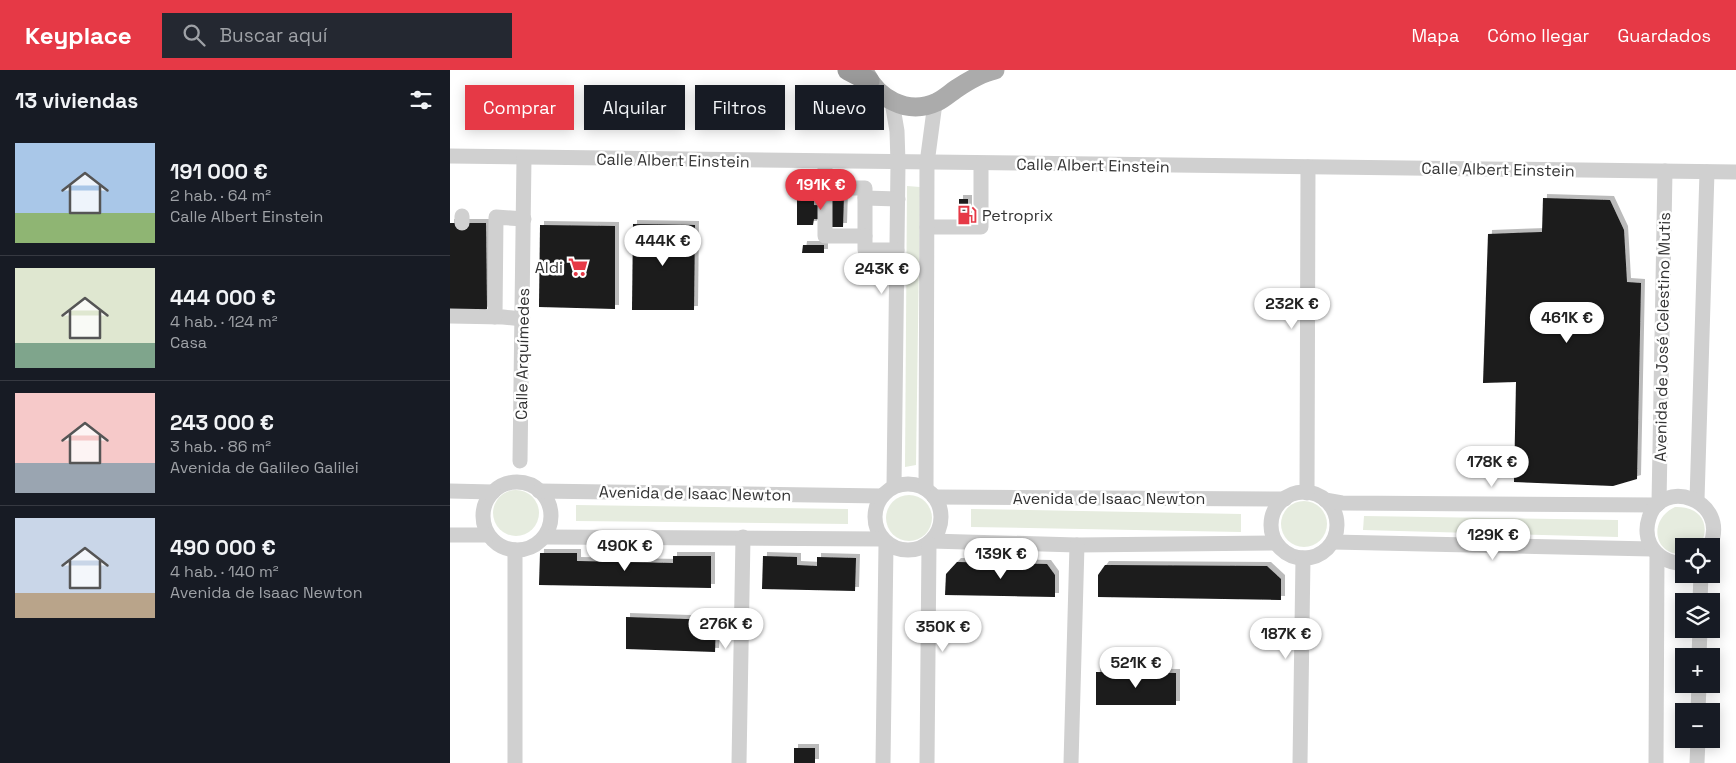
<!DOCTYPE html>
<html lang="es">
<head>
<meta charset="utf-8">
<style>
  :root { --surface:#171b24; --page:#242831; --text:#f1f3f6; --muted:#9ea1a6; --line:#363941; --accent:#e63946 }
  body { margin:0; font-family:"Space Grotesk",sans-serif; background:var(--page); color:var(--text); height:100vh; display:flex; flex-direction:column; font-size:19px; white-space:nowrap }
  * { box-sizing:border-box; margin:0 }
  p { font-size:16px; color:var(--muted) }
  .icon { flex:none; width:28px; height:28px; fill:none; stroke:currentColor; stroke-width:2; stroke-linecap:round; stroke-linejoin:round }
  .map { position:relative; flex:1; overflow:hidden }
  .details { display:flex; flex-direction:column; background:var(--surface); width:450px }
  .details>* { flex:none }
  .banner { position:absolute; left:15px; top:15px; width:475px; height:45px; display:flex; gap:10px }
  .tools { position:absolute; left:1225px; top:468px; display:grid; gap:10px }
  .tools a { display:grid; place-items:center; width:45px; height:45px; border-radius:0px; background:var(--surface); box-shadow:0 2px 12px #0003; font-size:25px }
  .price { position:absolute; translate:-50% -42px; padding:0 11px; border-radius:18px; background:#fff; color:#222; font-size:16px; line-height:32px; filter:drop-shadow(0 1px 2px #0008) }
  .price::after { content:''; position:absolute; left:50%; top:30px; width:15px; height:11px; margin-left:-8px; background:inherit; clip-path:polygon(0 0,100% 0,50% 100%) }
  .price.selected { background:var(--accent); color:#fff }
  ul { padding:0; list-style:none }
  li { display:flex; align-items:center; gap:15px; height:125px; padding:0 15px }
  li+li { border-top:1px solid var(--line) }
  li span { display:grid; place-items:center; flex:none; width:140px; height:100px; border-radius:0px; color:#555 }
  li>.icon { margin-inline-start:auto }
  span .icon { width:60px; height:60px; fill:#fffc; stroke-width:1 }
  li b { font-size:21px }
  h2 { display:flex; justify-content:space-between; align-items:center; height:60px; padding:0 15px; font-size:21px }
  .pill { padding:0 18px; border-radius:0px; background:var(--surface); box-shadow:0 2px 12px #0003; font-size:18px; line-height:45px }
  .pill.selected { background:var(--accent); color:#fff }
  header { display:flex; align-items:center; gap:30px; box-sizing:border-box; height:70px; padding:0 25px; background:var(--accent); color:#fff }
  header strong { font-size:24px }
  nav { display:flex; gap:28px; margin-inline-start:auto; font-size:18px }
  .search { width:350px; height:45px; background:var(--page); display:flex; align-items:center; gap:12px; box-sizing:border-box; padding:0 18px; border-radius:0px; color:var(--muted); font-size:19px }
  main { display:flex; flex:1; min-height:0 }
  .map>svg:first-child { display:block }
</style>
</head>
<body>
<header>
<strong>Keyplace</strong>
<div class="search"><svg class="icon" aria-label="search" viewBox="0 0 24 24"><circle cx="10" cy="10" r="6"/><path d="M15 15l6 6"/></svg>Buscar aquí</div>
<nav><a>Mapa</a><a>Cómo llegar</a><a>Guardados</a></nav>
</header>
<main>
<section class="details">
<h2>13 viviendas<svg class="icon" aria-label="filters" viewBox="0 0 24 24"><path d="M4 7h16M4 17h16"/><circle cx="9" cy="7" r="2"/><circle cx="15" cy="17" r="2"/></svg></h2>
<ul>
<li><span style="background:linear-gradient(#a9c7e8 70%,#8fb573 0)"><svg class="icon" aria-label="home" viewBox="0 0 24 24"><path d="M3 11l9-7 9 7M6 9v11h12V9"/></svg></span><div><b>191 000 €</b><p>2 hab. · 64 m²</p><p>Calle Albert Einstein</p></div></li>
<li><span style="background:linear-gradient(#dfe7d0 75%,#7fa58c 0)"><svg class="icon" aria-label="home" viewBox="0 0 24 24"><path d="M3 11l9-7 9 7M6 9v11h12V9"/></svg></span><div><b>444 000 €</b><p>4 hab. · 124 m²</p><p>Casa</p></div></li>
<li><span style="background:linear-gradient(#f6c9c9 70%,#9aa5b1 0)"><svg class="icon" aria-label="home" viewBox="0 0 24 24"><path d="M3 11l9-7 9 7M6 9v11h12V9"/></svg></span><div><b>243 000 €</b><p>3 hab. · 86 m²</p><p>Avenida de Galileo Galilei</p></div></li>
<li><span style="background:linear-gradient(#c9d6e8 75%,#b9a48a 0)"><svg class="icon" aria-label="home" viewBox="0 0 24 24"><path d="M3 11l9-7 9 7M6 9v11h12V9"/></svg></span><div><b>490 000 €</b><p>4 hab. · 140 m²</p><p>Avenida de Isaac Newton</p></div></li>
</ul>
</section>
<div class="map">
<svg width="1286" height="693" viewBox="0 0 1286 693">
  <defs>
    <filter id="shadow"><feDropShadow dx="4" dy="-4" stdDeviation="0" flood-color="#0004"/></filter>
  </defs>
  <rect width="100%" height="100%" fill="#fff"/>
  <g fill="#e6ecdf">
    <polygon points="457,116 470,117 466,395 455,397"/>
    <circle cx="66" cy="443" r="23"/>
    <circle cx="459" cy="448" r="23"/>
    <circle cx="854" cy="454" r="23"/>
    <polygon points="126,435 398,439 398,454 126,451"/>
    <path d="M1225,437C1250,436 1262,454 1250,476H1234V484C1204,487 1197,450 1225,437Z"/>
    <polygon points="521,439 791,444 791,462 521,457"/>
    <polygon points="914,446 1168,450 1168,467 913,460"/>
  </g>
  <g fill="#1a1a1a" filter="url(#shadow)">
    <polygon points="379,124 394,125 393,157 379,157 379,150 364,149 363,155 347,155 347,129 364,129 364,135 379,136"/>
    <polygon points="1093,128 1160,130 1174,160 1177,212 1191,213 1187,409 1163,416 1064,412 1066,312 1033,313 1038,164 1092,162"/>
    <rect x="509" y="129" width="9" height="24"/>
    <polygon points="0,153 36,153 37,239 29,243 0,243"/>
    <polygon points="183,154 245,155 244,240 182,240"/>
    <polygon points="90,155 165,156 165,239 89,237"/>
    <polygon points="353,175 374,175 374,183 352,183"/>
    <polygon points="90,483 127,483 127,491 223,493 223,486 261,486 261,518 89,515"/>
    <polygon points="313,486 347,487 347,495 367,496 367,487 406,488 405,521 312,519"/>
    <polygon points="507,492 597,494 605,505 605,527 495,525 496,504"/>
    <polygon points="655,495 817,496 831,509 831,530 648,527 648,505"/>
    <polygon points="176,547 266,550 265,582 176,579"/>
    <polygon points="646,602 726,603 726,635 646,635"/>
    <rect x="344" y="678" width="21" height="15"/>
  </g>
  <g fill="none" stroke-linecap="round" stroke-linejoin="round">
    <g stroke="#d0d0d0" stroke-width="15">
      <polyline points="442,32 447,61 448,93 444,416"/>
      <polyline points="0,86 1286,102"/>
      <polyline points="375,92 375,166 415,166 415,118 375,118"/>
      <polyline points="415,128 448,129"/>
      <polyline points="12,153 12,146"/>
      <polyline points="477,157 531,157 531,94"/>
      <polyline points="415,166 415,180 447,180"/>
      <polyline points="0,246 53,247 73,249"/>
      <polyline points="45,247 46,147 74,149"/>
      <polyline points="70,391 74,88"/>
      <circle cx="67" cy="446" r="34"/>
      <circle cx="458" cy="447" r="33"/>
      <polyline points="476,419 477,93 485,33"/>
      <polyline points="0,421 43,422"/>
      <polyline points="89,421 432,426"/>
      <circle cx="854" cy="455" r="33"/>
      <polyline points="857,423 858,97"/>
      <polyline points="484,427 835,429"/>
      <polyline points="875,430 892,433 1207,435"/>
      <polyline points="1247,430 1257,102"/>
      <polyline points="1209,433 1215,101"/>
      <polyline points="0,465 38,465"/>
      <polyline points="94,467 431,469"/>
      <polyline points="481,471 627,475 826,473"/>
      <polyline points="883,472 1202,479"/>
      <path d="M1234,494C1219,493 1207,488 1200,474C1196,465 1196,457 1199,448C1211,407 1280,429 1260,476"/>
      <polyline points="1250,531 1251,504"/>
      <polyline points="1249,586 1250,559"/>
      <polyline points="1248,641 1249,614"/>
      <polyline points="65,693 65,480"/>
      <polyline points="289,693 293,467"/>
      <polyline points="433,693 436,474"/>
      <polyline points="477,693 479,474"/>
      <polyline points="621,693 627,475"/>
      <polyline points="850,693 853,488"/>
      <polyline points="1206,693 1207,484"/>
      <polyline points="1247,693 1248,669"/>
    </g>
    <path stroke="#ababab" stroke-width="19" d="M414,0C426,28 457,46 487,32C495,28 500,23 506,19C518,11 531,3 545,0"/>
    <polyline stroke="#9a9a9a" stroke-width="21" points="398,0 419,11"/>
  </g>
  <defs>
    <symbol id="fuel-bare" viewBox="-9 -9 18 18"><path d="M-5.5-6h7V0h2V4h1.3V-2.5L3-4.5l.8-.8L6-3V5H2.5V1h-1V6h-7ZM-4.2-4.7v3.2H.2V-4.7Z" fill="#e63946" stroke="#fff" stroke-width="2.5" paint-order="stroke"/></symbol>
    <symbol id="supermarket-bare" viewBox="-9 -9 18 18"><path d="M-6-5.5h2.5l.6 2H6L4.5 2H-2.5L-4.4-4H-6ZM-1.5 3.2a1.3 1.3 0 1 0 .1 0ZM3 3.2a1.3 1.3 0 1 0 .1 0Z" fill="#e63946" stroke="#fff" stroke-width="2.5" paint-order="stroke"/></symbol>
  </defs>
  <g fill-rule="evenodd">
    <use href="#fuel-bare" x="503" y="131" width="28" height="28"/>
    <use href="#supermarket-bare" x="114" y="183" width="28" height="28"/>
  </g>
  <g text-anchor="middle" stroke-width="5" stroke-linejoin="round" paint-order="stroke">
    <g font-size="16" fill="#333" stroke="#fff">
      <text transform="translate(223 90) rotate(1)" y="6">Calle Albert Einstein</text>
      <text transform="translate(643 95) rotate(1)" y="6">Calle Albert Einstein</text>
      <text transform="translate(1048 99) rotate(1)" y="6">Calle Albert Einstein</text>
      <text transform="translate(1212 267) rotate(-89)" y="6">Avenida de José Celestino Mutis</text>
      <text transform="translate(72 284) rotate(-89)" y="6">Calle Arquímedes</text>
      <text transform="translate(245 423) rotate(1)" y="6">Avenida de Isaac Newton</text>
      <text x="659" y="434">Avenida de Isaac Newton</text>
    </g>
    <g font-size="16" fill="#333" stroke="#fff" text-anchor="start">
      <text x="532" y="151">Petroprix</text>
      <text x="113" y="203" text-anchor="end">Aldi</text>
    </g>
  </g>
</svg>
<div class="tools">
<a><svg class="icon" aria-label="locate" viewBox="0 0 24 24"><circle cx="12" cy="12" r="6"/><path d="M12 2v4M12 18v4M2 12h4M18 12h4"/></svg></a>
<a><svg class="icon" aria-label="layers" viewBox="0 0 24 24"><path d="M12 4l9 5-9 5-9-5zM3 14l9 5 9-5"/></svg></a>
<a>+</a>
<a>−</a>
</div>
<b class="price selected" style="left:371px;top:141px">191K €</b>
<b class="price" style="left:213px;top:197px">444K €</b>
<b class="price" style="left:432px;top:225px">243K €</b>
<b class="price" style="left:842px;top:260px">232K €</b>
<b class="price" style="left:1117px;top:274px">461K €</b>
<b class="price" style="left:1042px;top:418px">178K €</b>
<b class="price" style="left:1043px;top:491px">129K €</b>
<b class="price" style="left:175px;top:502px">490K €</b>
<b class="price" style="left:551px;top:510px">139K €</b>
<b class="price" style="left:276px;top:580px">276K €</b>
<b class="price" style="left:493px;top:583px">350K €</b>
<b class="price" style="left:836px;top:590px">187K €</b>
<b class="price" style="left:686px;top:619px">521K €</b>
<div class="banner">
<a class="pill selected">Comprar</a>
<a class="pill">Alquilar</a>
<a class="pill">Filtros</a>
<a class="pill">Nuevo</a>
</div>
</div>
</main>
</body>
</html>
